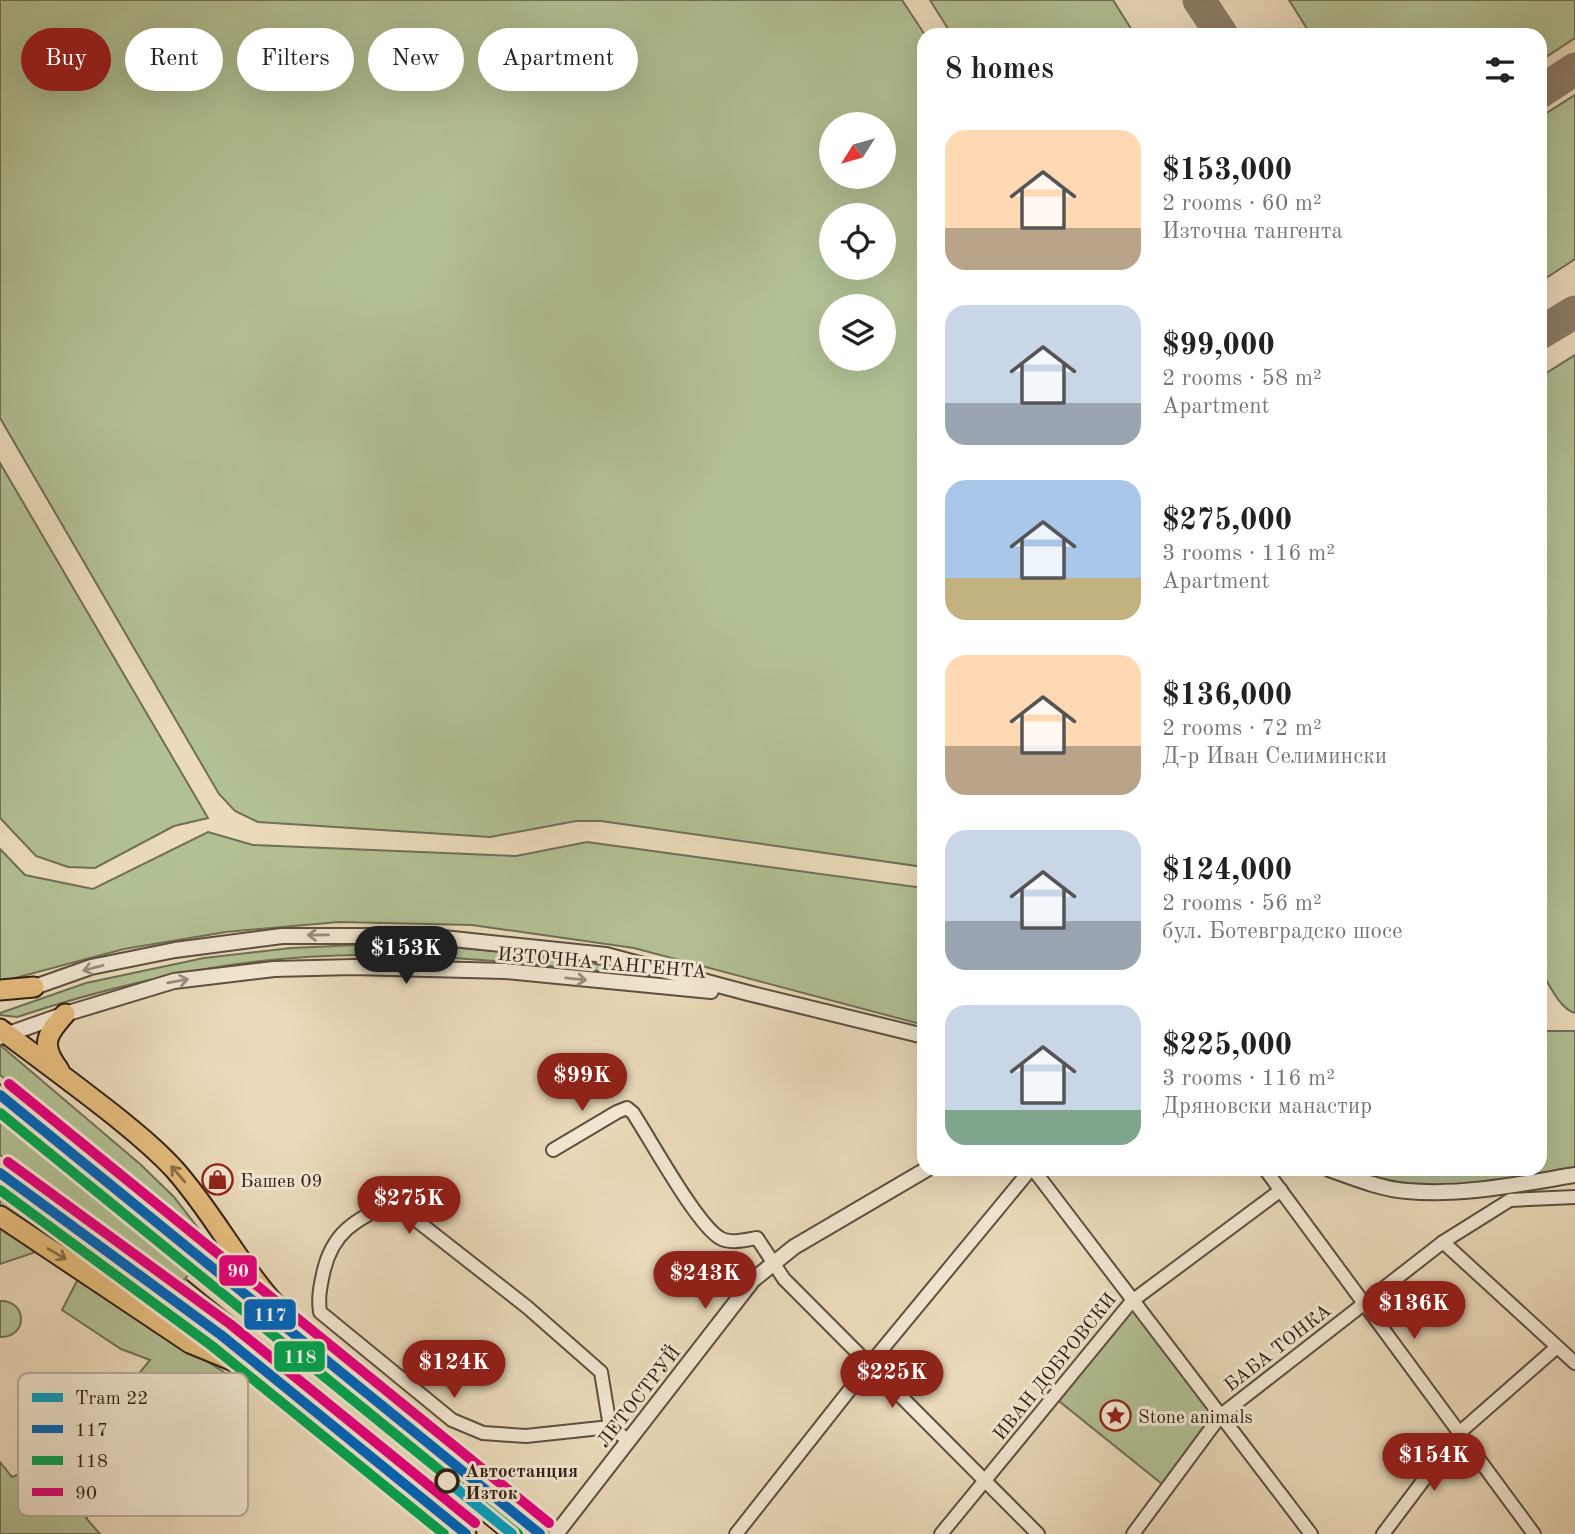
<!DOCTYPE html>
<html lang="en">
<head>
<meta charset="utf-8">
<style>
  :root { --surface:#fff; --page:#f6f6f6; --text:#222; --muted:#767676; --accent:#8f2418 }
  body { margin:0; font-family:"Old Standard TT",serif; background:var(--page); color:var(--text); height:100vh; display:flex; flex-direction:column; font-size:26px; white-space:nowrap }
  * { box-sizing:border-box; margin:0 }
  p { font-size:23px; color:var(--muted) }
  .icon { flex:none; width:38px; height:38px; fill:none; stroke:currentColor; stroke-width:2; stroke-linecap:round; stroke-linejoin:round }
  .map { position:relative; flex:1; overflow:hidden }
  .side { position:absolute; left:917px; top:28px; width:630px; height:1148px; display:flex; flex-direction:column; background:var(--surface); border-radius:21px; box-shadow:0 7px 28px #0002 }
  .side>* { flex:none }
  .hud { position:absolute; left:21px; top:28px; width:665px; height:63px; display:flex; gap:14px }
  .needle { width:46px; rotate:233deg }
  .controls { position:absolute; left:819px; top:112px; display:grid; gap:14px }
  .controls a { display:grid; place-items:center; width:77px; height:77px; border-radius:50%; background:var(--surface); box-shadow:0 7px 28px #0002; font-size:35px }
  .price { position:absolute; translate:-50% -60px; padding:0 16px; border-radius:24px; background:var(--accent); color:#fff; font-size:23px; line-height:46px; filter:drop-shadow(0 2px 4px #0008) }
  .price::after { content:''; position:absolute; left:50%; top:42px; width:21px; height:16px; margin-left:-10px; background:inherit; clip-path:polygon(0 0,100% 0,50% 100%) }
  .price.selected { background:#222; color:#fff }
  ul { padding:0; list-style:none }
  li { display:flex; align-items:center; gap:21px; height:175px; padding:0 28px }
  li span { display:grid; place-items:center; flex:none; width:196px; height:140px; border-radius:21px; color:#555 }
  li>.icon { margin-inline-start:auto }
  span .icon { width:84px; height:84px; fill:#fffc; stroke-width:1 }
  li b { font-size:30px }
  h2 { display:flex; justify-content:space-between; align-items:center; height:84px; padding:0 28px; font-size:30px }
  .chip { padding:0 24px; border-radius:32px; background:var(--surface); box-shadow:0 7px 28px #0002; font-size:24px; line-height:63px }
  .chip.selected { background:var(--accent); color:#fff }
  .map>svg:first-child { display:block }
</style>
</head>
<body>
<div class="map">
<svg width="1575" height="1534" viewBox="0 0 1575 1534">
  <rect width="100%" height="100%" fill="#ebdbba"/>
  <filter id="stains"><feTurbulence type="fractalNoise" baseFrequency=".00286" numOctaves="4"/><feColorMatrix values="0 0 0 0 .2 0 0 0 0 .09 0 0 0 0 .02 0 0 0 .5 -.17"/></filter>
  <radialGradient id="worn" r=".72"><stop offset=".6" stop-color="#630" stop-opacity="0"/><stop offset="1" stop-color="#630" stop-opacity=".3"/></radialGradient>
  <g fill="#b2c194" stroke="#707056" stroke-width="2" fill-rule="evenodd">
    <path d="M0,0H902L925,35L924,867L601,821H576L490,837L258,822L235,811L219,794L0,418ZM831,124H884V177H831ZM831,215H884V268H831ZM831,306H884V359H831Z"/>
    <polygon points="930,0 1113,0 1135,35 952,35"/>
    <polygon points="1289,0 1575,0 1575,38 1540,61 1540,35 1311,35"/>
    <polygon points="1575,95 1575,259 1540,282 1540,117"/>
    <path d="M1575,355V1013C1559,1009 1549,983 1540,969V377Z"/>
    <polygon points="0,463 208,818 174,826 95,868 68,867 36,856 0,818"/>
    <polygon points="208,832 253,845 516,856 587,842 924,888 924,1025 634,948 472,925 339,922 226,932 124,949 0,982 0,849 25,875 93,889"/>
    <path d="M400,943L556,956L626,970L632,974C547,966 463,956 377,955C255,953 132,979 17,1017L0,1015V1013L86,983L204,958L291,948Z"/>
    <polygon points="1540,1031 1575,1031 1575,1175 1443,1192 1329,1169 1540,1169"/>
    <polygon points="0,1045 140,1164 174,1197 205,1237 0,1075"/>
    <polygon points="0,1115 55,1156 194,1268 180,1285 0,1155"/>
    <polygon points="0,1194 129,1287 0,1207"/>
    <polygon points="0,1225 39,1251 0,1264"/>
    <polygon points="78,1279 241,1383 158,1483 138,1469 124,1472 86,1518 100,1534 0,1534 0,1462 12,1477 35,1468 60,1472 150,1360 121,1349 62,1310"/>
    <path d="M0,1301C28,1300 28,1338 0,1337Z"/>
    <polygon points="1132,1301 1221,1415 1167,1488 1054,1397"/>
  </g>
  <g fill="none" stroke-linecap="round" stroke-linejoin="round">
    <g stroke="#8d7e68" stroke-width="33">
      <polyline points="1199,0 1222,35"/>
      <polyline points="1540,92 1575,69"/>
      <polyline points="1540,333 1575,312"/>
    </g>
    <defs>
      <g id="minor">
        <path d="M553,1150L617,1112L627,1108L633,1113C650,1139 697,1225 720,1238C730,1244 745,1240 757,1238L784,1279L1038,1534"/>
        <polyline points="1033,1169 1311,1534"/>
        <polyline points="1265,1169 1534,1534"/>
        <polyline points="1443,1242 1575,1363"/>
        <path d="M610,1427L526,1436L483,1433L452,1420L320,1312C318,1298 320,1288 323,1274C332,1231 356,1220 393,1202L527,1307L601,1372L610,1427L628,1440"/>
        <polyline points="736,1534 870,1364 1031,1169"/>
        <polyline points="941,1534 1132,1301 1281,1190"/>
        <polyline points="1133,1534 1221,1415 1443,1242 1510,1200 1575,1197"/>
        <polyline points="1383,1534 1459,1433 1557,1347"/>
      </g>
      <g id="tertiary">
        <polyline points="26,990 91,967 175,950 282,936 424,936 606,955 748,993 924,1036"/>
        <polyline points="0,1037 65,1014 174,981 274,969 353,967 505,971 711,991"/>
        <path d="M1329,1169C1354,1178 1381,1189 1407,1191C1463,1196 1520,1184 1575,1175"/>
        <polyline points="556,1534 753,1280 794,1247 927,1169"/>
      </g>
      <g id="primary">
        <polyline points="0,990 34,987"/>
        <path d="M0,1029C39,1058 77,1086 115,1116C136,1133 157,1150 175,1170C214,1214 240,1267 281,1311"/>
        <path d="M59,1070C40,1045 46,1035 65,1014"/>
        <polyline points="0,1095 540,1534"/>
        <polyline points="0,1173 221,1335 466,1534"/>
        <polyline points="0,1216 190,1343 253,1369"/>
      </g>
    </defs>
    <use href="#minor" stroke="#5e4f40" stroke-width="16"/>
    <use href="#tertiary" stroke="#5e4f40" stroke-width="18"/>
    <use href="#primary" stroke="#2f2017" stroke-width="23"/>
    <use href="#minor" stroke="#f2e8d2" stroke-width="12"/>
    <use href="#tertiary" stroke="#f2e8d2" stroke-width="14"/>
    <use href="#primary" stroke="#e6be7d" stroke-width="19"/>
    <polyline stroke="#2f2017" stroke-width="2" points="187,1280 498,1534"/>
    <defs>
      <g id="bus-1">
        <polyline points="0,1095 540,1534"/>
        <polyline points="0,1173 221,1335 466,1534"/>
      </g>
      <g id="bus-2">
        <polyline points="0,1113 518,1534"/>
        <polyline points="0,1190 212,1346 444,1534"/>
      </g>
      <g id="bus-3">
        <polyline points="9,1084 549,1523"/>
        <polyline points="8,1162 230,1324 475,1523"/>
      </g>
    </defs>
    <use href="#bus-1" stroke="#f2e8d2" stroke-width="16"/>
    <use href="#bus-2" stroke="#f2e8d2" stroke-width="16"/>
    <use href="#bus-3" stroke="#f2e8d2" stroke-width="16"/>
    <use href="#bus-1" stroke="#0065bd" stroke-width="10"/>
    <use href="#bus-2" stroke="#00a651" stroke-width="10"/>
    <use href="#bus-3" stroke="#e5007d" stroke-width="10"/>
    <defs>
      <polyline id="tram-1" points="447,1481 512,1534"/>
    </defs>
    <use href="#tram-1" stroke="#f2e8d2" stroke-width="16"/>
    <use href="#tram-1" stroke="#02a2c5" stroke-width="10"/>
  </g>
  <defs><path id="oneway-shaft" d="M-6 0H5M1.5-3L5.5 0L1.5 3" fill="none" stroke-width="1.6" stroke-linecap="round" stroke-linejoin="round" transform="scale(1.75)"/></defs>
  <g stroke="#9a8e7e">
    <use href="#oneway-shaft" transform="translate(318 935) rotate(179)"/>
    <use href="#oneway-shaft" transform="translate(93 968) rotate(165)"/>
    <use href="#oneway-shaft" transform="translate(576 979) rotate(6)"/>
    <use href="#oneway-shaft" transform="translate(178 981) rotate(-10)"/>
  </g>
  <g stroke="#8a6f4a">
    <use href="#oneway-shaft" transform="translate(178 1174) rotate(-131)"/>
    <use href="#oneway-shaft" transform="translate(57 1254) rotate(31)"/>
  </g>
  <defs>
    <symbol id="shop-ring" viewBox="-11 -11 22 22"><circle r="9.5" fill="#f2e8d2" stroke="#8f2418" stroke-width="1.5"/><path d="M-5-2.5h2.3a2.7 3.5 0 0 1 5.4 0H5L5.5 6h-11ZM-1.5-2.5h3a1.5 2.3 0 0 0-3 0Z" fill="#8f2418"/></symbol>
    <symbol id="sight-ring" viewBox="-11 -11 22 22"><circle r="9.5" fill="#f2e8d2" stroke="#8f2418" stroke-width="1.5"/><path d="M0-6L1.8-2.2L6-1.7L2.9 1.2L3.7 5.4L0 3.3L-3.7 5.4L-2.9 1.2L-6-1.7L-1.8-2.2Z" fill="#8f2418"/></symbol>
  </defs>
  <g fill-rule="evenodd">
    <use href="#shop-ring" x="200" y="1162" width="35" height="35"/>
    <use href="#sight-ring" x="1098" y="1398" width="35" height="35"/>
  </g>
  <circle fill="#f2e8d2" stroke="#2f2017" stroke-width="3.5" cx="447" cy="1481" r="11"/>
  <g text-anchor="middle" stroke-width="6" stroke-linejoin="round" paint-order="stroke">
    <g font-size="19" fill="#2f2017" stroke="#f2e8d2">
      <text transform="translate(602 962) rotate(5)" y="7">ИЗТОЧНА ТАНГЕНТА</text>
      <text transform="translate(1277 1347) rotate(-38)" y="7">БАБА ТОНКА</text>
      <text transform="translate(1054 1366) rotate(-51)" y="7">ИВАН ДОБРОВСКИ</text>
      <text transform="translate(638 1396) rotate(-52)" y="7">ЛЕТОСТРУЙ</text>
    </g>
    <g font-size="19" fill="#2f2017" stroke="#f2e8d2" text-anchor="start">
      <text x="240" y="1187">Башев 09</text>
      <text x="1138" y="1423">Stone animals</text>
    </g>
    <g font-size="19" font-weight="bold" fill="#2f2017" stroke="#f2e8d2" text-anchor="start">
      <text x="465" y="1477">Автостанция<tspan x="465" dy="22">Изток</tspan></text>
    </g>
  </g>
  <rect x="18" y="1373" width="230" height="143" rx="10" fill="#f2e8d2" stroke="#b8ac9a" stroke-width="2"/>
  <rect x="32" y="1393" width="31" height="9" fill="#02a2c5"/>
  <rect x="32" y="1425" width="31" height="8" fill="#0065bd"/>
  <rect x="32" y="1456" width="31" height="9" fill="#00a651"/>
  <rect x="32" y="1488" width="31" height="8" fill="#e5007d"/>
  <g font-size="19" fill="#2f2017">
    <text x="75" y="1404">Tram 22</text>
    <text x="75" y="1436">117</text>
    <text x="75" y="1467">118</text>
    <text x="75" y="1499">90</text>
  </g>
  <g stroke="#f2e8d2" stroke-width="2.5">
    <rect x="218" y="1254" width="40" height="33" rx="7" fill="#e5007d"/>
    <rect x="243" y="1298" width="54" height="33" rx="7" fill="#0065bd"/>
    <rect x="273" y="1340" width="53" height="33" rx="7" fill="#00a651"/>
  </g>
  <g font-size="19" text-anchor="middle" font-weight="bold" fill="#fff">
    <text x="238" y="1277">90</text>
    <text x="270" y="1321">117</text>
    <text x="300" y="1363">118</text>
  </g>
  <rect width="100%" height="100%" filter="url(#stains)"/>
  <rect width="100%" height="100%" fill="url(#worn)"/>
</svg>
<div class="controls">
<a><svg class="needle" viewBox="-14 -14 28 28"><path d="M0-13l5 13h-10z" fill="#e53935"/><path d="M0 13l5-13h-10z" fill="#767676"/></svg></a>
<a><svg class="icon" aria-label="locate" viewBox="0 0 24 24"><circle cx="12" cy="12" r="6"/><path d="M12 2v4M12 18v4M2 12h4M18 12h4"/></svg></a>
<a><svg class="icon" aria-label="layers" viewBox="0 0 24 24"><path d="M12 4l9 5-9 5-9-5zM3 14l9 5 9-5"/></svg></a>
</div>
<b class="price selected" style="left:406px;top:986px">$153K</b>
<b class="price" style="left:582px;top:1113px">$99K</b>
<b class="price" style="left:409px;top:1236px">$275K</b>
<b class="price" style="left:705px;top:1311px">$243K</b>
<b class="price" style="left:1414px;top:1341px">$136K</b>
<b class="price" style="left:454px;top:1400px">$124K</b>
<b class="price" style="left:892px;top:1410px">$225K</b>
<b class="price" style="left:1434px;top:1493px">$154K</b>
<div class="hud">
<a class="chip selected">Buy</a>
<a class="chip">Rent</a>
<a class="chip">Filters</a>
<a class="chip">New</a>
<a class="chip">Apartment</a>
</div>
<section class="side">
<h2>8 homes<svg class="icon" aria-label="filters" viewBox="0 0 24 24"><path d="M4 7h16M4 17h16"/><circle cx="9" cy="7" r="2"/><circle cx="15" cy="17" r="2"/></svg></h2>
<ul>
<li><span style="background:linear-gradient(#ffd9b3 70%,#b9a48a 0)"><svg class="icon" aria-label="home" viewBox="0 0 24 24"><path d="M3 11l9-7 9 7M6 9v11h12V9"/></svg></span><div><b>$153,000</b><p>2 rooms · 60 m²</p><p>Източна тангента</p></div></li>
<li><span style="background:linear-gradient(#c9d6e8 70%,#9aa5b1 0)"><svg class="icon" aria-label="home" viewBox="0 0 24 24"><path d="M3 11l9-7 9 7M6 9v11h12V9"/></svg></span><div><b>$99,000</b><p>2 rooms · 58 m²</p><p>Apartment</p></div></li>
<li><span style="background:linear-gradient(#a9c7e8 70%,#c2b280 0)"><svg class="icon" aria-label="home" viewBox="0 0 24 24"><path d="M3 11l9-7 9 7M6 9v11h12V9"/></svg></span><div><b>$275,000</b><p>3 rooms · 116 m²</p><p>Apartment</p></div></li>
<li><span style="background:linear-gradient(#ffd9b3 65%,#b9a48a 0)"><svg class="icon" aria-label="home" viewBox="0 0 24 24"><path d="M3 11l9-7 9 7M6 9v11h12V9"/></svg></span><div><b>$136,000</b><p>2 rooms · 72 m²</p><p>Д-р Иван Селимински</p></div></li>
<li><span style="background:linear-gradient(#c9d6e8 65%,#9aa5b1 0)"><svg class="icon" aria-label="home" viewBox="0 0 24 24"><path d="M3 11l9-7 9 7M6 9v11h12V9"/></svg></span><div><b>$124,000</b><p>2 rooms · 56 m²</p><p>бул. Ботевградско шосе</p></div></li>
<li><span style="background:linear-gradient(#c9d6e8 75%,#7fa58c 0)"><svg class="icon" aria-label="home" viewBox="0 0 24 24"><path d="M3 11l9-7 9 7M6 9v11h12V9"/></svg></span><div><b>$225,000</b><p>3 rooms · 116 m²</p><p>Дряновски манастир</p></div></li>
</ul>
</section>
</div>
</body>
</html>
